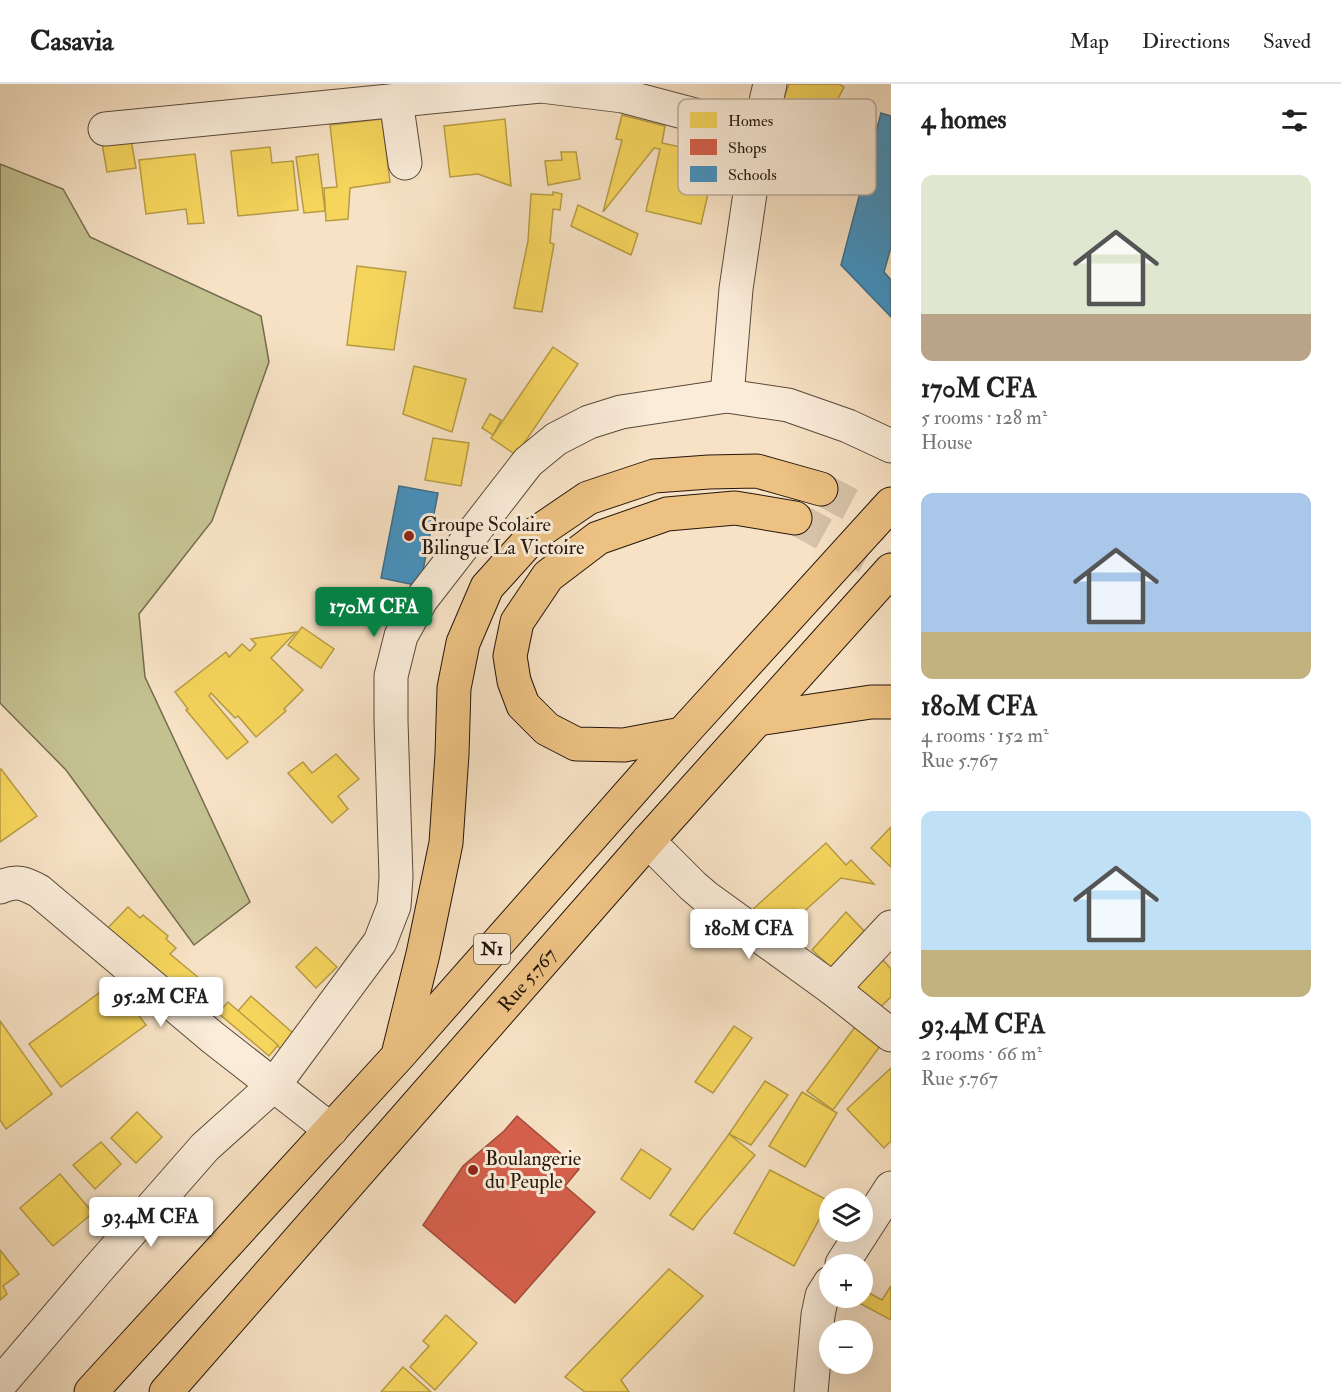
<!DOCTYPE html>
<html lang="en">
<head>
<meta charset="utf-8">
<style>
  :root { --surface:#fff; --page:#f2f2f2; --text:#222; --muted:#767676; --line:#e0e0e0; --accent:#0b8043 }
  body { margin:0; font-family:"IM FELL Double Pica",serif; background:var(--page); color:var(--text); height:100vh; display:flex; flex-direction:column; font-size:22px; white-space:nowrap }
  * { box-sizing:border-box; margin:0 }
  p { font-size:20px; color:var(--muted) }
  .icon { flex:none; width:33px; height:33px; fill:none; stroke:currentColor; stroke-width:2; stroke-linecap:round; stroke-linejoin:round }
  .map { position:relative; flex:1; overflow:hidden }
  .panel { display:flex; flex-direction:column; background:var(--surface); width:450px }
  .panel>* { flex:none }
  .fabs { position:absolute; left:819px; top:1104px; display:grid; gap:12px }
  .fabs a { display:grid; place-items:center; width:54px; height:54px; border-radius:50%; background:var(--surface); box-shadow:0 6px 24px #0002; font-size:30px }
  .price { position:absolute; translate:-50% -51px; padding:0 14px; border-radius:6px; background:#fff; color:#222; font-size:20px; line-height:39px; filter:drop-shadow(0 2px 3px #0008) }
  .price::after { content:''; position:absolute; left:50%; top:36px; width:18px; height:14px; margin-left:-9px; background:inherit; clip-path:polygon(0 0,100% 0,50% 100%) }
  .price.current { background:var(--accent); color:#fff }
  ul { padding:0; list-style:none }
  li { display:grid; align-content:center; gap:12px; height:318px; padding:0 30px }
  li span { display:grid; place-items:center; height:186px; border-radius:12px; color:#555 }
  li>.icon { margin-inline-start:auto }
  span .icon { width:108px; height:108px; fill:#fffc; stroke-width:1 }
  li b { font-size:26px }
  h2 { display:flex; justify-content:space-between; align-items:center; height:72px; padding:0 30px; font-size:26px }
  header { display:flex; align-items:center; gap:36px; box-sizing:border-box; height:84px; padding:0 30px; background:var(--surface); border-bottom:2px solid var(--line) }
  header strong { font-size:28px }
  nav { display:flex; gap:33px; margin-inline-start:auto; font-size:21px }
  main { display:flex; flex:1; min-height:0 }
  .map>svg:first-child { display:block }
</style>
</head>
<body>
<header>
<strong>Casavia</strong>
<nav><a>Map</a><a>Directions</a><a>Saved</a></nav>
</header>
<main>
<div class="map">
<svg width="891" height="1308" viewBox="0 0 891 1308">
  <rect width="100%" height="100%" fill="#f7e2c5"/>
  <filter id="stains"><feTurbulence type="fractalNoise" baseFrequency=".00333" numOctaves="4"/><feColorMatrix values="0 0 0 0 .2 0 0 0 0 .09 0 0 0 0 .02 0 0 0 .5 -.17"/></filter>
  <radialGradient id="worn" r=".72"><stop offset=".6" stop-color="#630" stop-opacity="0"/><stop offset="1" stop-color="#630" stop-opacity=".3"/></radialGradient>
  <polygon fill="#c4c190" stroke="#746c4e" stroke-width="1.5" points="0,80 63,105 90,153 261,232 269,278 212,437 139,530 145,593 250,818 194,861 66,686 0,619"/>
  <g fill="#f6d55c" stroke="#b79c44" stroke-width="1.5">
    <polygon points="789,0 839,0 844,3 824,42 782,19"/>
    <polygon points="622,31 665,42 662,59 717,71 701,140 646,127 660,65 654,64 603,128 622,56 616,55"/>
    <polygon points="382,35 390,98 350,104 348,135 326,137 324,104 337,103 330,41"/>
    <polygon points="505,35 511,102 478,90 450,93 444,42"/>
    <polygon points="130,50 136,84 107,88 101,54"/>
    <polygon points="270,63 272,79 293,77 298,126 238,132 231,67"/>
    <polygon points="561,68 576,68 580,95 548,101 545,77 562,76"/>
    <polygon points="195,70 204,139 188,140 186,125 146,130 139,76"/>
    <polygon points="318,70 325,127 304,129 296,73"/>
    <polygon points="553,108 562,110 560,126 553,125 550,159 554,160 542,228 514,224 528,157 531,110 553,111"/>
    <polygon points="578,121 638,150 631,171 571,142"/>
    <polygon points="357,182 406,188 394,266 347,261"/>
    <polygon points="553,263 578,280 516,371 491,354"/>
    <polygon points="414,282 466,295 452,348 403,330"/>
    <polygon points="490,330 501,336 493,351 482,344"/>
    <polygon points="433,354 469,359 461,402 425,396"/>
    <polygon points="302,543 334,565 321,584 288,561"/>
    <polygon points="296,548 271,574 303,606 284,625 286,627 256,653 238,632 235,634 211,609 209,612 248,658 227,675 186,626 188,625 175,608 226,568 229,573 242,560 250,567 256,560 251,555"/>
    <polygon points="336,670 359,695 338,712 348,725 332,739 288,689 303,678 312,689"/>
    <polygon points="1,685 37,732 0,758 0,686"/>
    <polygon points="891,743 891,783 871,764"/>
    <polygon points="826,759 846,781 851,776 874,800 841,794 800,831 794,825 770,847 751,827"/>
    <polygon points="128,823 140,834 143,831 168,852 166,855 176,864 170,870 211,904 192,924 104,848"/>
    <polygon points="846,828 867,850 833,885 812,866"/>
    <polygon points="316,863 337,883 316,904 296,883"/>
    <polygon points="883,876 891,885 891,913 873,930 851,906"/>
    <polygon points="114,898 146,941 61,1003 29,960"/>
    <polygon points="251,912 294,950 281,965 238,927"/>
    <polygon points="228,918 278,961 269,972 218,929"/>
    <polygon points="861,935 886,954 833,1026 807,1007"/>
    <polygon points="0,937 52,1010 6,1045 0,1036"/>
    <polygon points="734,942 752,954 713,1009 695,998"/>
    <polygon points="891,984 891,1057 884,1064 847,1025"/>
    <polygon points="765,997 788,1011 751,1061 729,1050"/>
    <polygon points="802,1008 837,1029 805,1083 769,1062"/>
    <polygon points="137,1028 162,1053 136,1079 111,1054"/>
    <polygon points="729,1050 755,1071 701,1135 693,1146 670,1131"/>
    <polygon points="101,1058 121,1080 95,1105 73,1081"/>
    <polygon points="641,1065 671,1085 650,1115 621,1095"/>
    <polygon points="770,1086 829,1117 794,1182 734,1149"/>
    <polygon points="60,1090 93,1129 53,1162 20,1124"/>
    <polygon points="0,1166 19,1190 3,1202 7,1210 0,1216"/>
    <polygon points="669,1185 703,1212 621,1296 629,1308 585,1308 565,1293"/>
    <polygon points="891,1202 891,1236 850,1214 862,1214 862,1205 882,1216"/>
    <polygon points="446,1231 477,1259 435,1306 410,1283 429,1262 423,1257"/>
    <polygon points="403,1283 431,1308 381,1308"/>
  </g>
  <polygon fill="#d6604d" stroke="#a14a3a" stroke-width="1.5" points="517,1032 579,1085 565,1102 595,1128 515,1219 423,1141 463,1082 504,1047"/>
  <g fill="#4393c3" stroke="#3a6e8c" stroke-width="1.5">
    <polygon points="881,29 891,32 891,163 884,188 891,196 891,233 841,181"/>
    <polygon points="399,402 438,409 420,502 381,494"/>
  </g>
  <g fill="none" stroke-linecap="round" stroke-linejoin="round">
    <g stroke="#d7c3a9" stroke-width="33" stroke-dasharray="33 16" stroke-linecap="butt">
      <polyline points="821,405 891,442"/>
      <polyline points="795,434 891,487"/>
    </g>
    <defs>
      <g id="minor">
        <polyline points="396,16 405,79"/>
        <polyline points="105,45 541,2 623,12 759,48"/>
        <polyline points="727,312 736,205 759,48 770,0"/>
        <polyline points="648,757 693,802 707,814 833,905 891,951"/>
        <path d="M0,803C17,796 24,799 39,807L212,953L331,1046"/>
        <polyline points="833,905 891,843"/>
        <polyline points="842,1180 891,1104"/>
        <polyline points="0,1300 98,1185 205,1063 274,1001 380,858 394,822 396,793 391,637 391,592 401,552 421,516 528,378 556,355 589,338 621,328 727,312 788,321 848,342 891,362"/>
        <polyline points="811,1308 818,1231 822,1212 830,1199"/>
      </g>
      <g id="highway">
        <polyline points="758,635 871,618 891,618"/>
        <polyline points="682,650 624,661 576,660 547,645 523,621 514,597 510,572 517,538 548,492 598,454 667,430 735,424 795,434"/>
        <polyline points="399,967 423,870 446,759 452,670 454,604 463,559 487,503 535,450 588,414 654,392 709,388 757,387 821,405"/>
        <polyline points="91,1308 399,971 682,650 891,420"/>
        <path id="s1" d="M166,1308L648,757L891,486"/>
      </g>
    </defs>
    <use href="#minor" stroke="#59493b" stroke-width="35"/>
    <use href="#highway" stroke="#24160d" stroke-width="35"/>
    <use href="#minor" stroke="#faecd9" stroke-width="33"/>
    <use href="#highway" stroke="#ecc182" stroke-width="33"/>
  </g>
  <g fill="#8f2418" stroke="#faecd9" stroke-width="2">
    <circle cx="409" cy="452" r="6"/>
    <circle cx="473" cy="1086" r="6"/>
  </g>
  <g text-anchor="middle" stroke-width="6" stroke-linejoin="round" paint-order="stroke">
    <rect fill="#faecd9" stroke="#64564a" stroke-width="1.5" x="474" y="850" width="36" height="30" rx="4.5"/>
    <g font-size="18" font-weight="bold" fill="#24160d">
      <text x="492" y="871">N1</text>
    </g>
    <g font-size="20" fill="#24160d" stroke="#faecd9" text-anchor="start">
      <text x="421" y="447">Groupe Scolaire<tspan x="421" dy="23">Bilingue La Victoire</tspan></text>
      <text x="485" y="1081">Boulangerie<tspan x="485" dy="23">du Peuple</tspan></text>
    </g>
    <g font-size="20" fill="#24160d" stroke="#faecd9">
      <text dy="7" stroke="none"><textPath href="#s1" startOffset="548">Rue 5.767</textPath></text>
    </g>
  </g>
  <rect x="678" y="15" width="198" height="96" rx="9" fill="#faecd9" stroke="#baac9c" stroke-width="1.5"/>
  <rect x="690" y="28" width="27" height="16" fill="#f6d55c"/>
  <rect x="690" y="55" width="27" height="16" fill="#d6604d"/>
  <rect x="690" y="82" width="27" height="16" fill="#4393c3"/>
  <g font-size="16" fill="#24160d">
    <text x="728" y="42">Homes</text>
    <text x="728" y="69">Shops</text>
    <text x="728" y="96">Schools</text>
  </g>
  <rect width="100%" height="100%" filter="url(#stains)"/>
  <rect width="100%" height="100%" fill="url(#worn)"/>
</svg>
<div class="fabs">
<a><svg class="icon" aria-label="layers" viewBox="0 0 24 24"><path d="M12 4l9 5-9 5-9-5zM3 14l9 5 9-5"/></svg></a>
<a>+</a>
<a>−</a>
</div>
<b class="price current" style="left:374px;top:554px">170M CFA</b>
<b class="price" style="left:749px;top:876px">180M CFA</b>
<b class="price" style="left:161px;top:944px">95.2M CFA</b>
<b class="price" style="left:151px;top:1164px">93.4M CFA</b>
</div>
<section class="panel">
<h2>4 homes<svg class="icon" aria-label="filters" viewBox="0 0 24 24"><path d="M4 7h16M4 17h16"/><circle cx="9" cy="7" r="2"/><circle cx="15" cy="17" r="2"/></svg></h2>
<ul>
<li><span style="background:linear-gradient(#dfe7d0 75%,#b9a48a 0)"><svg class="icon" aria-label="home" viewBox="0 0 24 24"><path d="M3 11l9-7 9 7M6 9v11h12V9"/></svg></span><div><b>170M CFA</b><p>5 rooms · 128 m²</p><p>House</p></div></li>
<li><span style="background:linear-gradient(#a9c7e8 75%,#c2b280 0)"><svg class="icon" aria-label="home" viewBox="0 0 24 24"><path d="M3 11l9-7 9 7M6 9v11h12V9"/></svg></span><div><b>180M CFA</b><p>4 rooms · 152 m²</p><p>Rue 5.767</p></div></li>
<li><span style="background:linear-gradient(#bfe0f5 75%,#c2b280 0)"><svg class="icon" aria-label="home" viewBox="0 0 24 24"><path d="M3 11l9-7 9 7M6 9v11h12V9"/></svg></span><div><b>93.4M CFA</b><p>2 rooms · 66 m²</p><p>Rue 5.767</p></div></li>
</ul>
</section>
</main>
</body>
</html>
